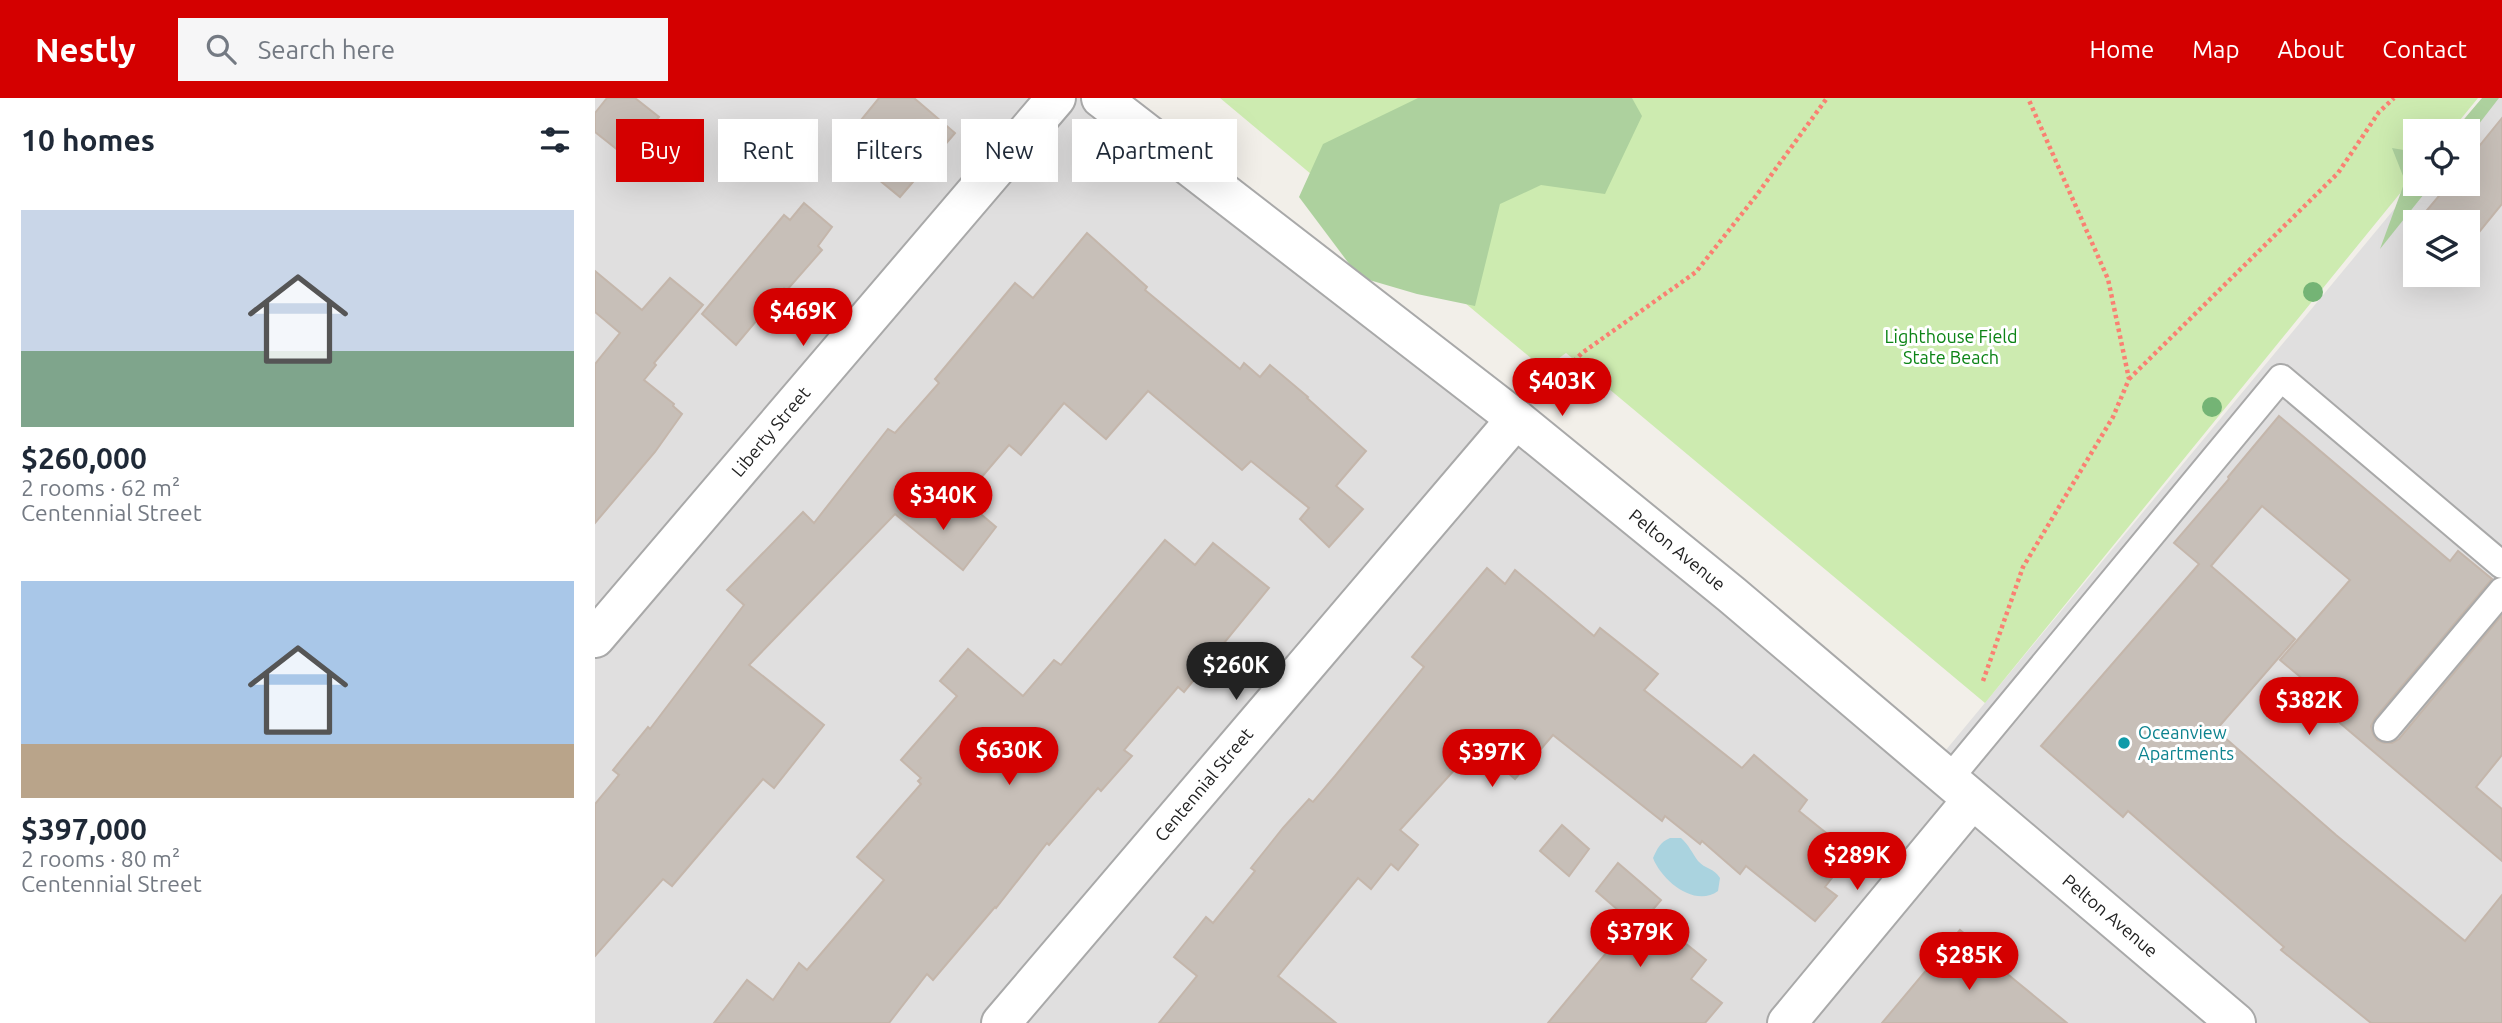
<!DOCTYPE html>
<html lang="en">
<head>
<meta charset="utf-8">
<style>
  :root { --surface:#fff; --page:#f6f6f7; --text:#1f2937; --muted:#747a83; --accent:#d40000 }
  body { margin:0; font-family:Ubuntu,sans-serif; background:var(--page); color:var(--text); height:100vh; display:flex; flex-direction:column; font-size:26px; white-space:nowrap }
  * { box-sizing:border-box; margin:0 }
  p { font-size:23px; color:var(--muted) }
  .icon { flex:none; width:38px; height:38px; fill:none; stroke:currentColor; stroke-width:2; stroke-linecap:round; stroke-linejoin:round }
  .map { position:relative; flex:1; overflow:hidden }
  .side { display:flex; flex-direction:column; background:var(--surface); width:595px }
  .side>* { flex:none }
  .banner { position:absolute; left:21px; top:21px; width:665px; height:63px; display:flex; gap:14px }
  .fabs { position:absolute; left:1808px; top:21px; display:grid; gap:14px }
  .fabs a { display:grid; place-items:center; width:77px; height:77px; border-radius:0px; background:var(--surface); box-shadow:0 7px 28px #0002; font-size:35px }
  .price { position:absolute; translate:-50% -60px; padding:0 16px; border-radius:24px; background:var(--accent); color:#fff; font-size:23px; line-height:46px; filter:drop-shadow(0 2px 4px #0008) }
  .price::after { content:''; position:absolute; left:50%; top:42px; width:21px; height:16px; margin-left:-10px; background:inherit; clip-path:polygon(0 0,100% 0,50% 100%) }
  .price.selected { background:#222; color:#fff }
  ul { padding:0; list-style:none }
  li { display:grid; align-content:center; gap:14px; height:371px; padding:0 21px }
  li span { display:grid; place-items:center; height:217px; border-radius:0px; color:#555 }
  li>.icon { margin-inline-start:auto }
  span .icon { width:126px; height:126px; fill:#fffc; stroke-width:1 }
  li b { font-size:30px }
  h2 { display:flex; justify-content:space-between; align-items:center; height:84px; padding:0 21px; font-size:30px }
  .chip { padding:0 24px; border-radius:0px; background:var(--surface); box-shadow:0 7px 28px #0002; font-size:24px; line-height:63px }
  .chip.selected { background:var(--accent); color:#fff }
  header { display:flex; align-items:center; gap:42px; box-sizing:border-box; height:98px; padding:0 35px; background:var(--accent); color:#fff }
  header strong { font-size:33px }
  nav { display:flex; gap:38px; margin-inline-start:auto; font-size:24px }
  .search { width:490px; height:63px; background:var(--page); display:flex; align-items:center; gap:18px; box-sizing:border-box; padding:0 24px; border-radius:0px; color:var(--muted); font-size:26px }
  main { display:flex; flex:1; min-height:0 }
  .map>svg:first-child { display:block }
</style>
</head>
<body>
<header>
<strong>Nestly</strong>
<div class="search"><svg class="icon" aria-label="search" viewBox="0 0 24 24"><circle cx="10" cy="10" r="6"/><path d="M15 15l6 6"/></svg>Search here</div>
<nav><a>Home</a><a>Map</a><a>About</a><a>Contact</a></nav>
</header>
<main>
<section class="side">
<h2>10 homes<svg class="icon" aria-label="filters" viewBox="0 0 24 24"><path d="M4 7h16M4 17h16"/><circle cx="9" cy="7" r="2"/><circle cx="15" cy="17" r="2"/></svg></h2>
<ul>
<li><span style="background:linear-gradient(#c9d6e8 65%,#7fa58c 0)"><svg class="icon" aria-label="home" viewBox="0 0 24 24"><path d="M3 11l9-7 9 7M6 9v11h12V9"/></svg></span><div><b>$260,000</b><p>2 rooms · 62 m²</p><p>Centennial Street</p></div></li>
<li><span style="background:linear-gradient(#a9c7e8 75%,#b9a48a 0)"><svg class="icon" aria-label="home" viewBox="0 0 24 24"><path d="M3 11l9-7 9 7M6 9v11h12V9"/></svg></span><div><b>$397,000</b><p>2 rooms · 80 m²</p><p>Centennial Street</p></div></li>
</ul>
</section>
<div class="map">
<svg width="1907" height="925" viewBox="0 0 1907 925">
  <rect width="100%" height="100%" fill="#f2efe9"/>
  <path fill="#e0dfdf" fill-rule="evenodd" d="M0,0H533L1336,670L1820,86H1872V33L1891,0H1907V925H0ZM1820,124H1872V177H1820Z"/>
  <polygon fill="#cdebb0" points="625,0 1883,0 1856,33 1820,33 1820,77 1390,605 971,255 949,271"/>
  <g fill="#add19e">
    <polygon points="823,0 1037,0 1047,18 1010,96 946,87 905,106 880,208 822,196 764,179 704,99 728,46"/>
    <polygon points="1887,0 1904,0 1873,40 1872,33 1859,33"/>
    <polygon points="1797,50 1820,54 1820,86 1837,86 1785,151 1810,83"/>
  </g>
  <path fill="#aad3df" d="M1075,740H1086C1094,747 1097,755 1103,763C1110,771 1119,770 1125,780L1123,793C1100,810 1067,783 1058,760C1062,751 1065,744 1075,740Z"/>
  <g fill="#c7bfb8" stroke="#c4b6ab" stroke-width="2">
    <polygon points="12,0 40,0 64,19 58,26 64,32 38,64 0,34 0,15"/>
    <polygon points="284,0 319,0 360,35 305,99 244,49"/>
    <polygon points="1907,20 1907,106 1872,149 1872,124 1822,124 1854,86 1872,86 1872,63"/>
    <polygon points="209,105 237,129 223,148 227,152 192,192 189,190 141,247 107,216 189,117 195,122"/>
    <polygon points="492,135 552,189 550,192 645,271 649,265 665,279 675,267 713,299 712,300 771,353 741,388 768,411 734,449 705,421 714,410 656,363 647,372 553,293 511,341 469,305 426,357 414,347 368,401 401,429 368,472 300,416 154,567 229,627 179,690 168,681 77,788 68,781 0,858 0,706 24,677 18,672 53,629 55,631 149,507 132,492 208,414 219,425 293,331 300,335 344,285 340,281 420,185 438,200"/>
    <polygon points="0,173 47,212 75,180 108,207 59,265 61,267 49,282 79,306 78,308 87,316 60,354 0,425 0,266 25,235 0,214"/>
    <polygon points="1684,318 1855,463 1863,453 1897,481 1780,620 1776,628 1778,636 1782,642 1789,645 1797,645 1804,641 1907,517 1907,657 1881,689 1907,711 1907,763 1745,625 1751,617 1685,562 1755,482 1667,408 1616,468 1700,541 1621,632 1741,737 1870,843 1907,797 1907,925 1776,925 1686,852 1689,849 1533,713 1528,719 1446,648 1604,466 1579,445 1634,381 1633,379"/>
    <polygon points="570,442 600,467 618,445 674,490 589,594 583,589 529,652 537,658 506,693 503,690 454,747 452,745 401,810 400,809 338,882 332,876 294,925 119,925 152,882 178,902 204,865 212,872 289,782 262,759 326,686 323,683 326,680 306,662 362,598 345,583 373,551 428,598 459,562 466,567"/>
    <polygon points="892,470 910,486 920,472 999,538 1005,530 1063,576 1049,592 1147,670 1159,657 1212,702 1204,713 1256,755 1230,789 1242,798 1220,823 1151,768 1145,776 1107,743 1105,746 1070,718 1067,723 958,637 920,681 882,647 805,732 823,747 803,772 796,766 776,791 763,780 683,878 741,925 564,925 602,878 579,859 611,819 618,825 660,773 656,770 688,730 714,701 718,704 740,678 829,569 817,559"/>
    <polygon points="967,727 994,751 974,778 945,753"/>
    <polygon points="1023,765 1066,802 1054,816 1111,862 1096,881 1127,905 1110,925 953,925 1037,824 1001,793"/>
    <polygon points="1365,832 1408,867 1405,870 1472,925 1287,925"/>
  </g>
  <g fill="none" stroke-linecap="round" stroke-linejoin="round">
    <defs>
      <g id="lane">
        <polyline points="1792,630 1907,493"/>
        <polyline points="1354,681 1686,280 1907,467"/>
      </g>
      <g id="street">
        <polyline points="506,0 921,321 1137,497 1641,925"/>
        <polyline points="0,540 461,0"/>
        <polyline points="406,925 921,321"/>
        <polyline points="1192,925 1377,702"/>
      </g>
    </defs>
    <use href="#lane" stroke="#a9a9a9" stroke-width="30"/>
    <use href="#street" stroke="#a9a9a9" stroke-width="42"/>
    <g stroke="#fa8072" stroke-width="4.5" stroke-dasharray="3.5 3.5" stroke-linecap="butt">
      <polyline points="1534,281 1743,75 1784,14 1799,0"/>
      <polyline points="949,293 987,255 1101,174 1161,98 1232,0"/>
      <polyline points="1388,583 1428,469 1518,319 1534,281 1513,181 1433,0"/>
    </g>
    <use href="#lane" stroke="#fff" stroke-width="26"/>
    <use href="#street" stroke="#fff" stroke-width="38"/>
  </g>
  <g fill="#74b475">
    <circle cx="1718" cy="194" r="10"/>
    <circle cx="1617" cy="309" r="10"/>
  </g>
  <circle fill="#0f9aa8" stroke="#fff" stroke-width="2.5" cx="1529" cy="645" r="7"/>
  <g text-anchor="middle" stroke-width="6" stroke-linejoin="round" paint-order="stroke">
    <g font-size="18" fill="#0c8416" stroke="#fff">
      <text x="1356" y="245">Lighthouse Field<tspan x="1356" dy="21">State Beach</tspan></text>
    </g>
    <g font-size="18" fill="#222" stroke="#fff">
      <text transform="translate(176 334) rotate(-50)" y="6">Liberty Street</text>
      <text transform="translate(1082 452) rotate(39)" y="6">Pelton Avenue</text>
      <text transform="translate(609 687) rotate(-50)" y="6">Centennial Street</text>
      <text transform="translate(1515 818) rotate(40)" y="6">Pelton Avenue</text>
    </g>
    <g font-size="18" fill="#0d838f" stroke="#fff" text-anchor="start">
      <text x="1543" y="641">Oceanview<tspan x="1543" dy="21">Apartments</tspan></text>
    </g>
  </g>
</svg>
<div class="fabs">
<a><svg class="icon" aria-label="locate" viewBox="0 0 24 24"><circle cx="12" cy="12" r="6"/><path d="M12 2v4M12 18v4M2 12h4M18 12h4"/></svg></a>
<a><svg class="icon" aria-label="layers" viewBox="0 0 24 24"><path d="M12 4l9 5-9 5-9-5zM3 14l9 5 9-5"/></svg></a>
</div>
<b class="price" style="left:208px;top:250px">$469K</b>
<b class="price" style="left:967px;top:320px">$403K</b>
<b class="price" style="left:348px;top:434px">$340K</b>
<b class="price selected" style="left:641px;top:604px">$260K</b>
<b class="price" style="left:1714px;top:639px">$382K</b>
<b class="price" style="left:414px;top:689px">$630K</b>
<b class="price" style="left:897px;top:691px">$397K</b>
<b class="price" style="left:1262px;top:794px">$289K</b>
<b class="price" style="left:1045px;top:871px">$379K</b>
<b class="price" style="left:1374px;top:894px">$285K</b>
<div class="banner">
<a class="chip selected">Buy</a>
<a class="chip">Rent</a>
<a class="chip">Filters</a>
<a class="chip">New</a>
<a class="chip">Apartment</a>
</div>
</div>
</main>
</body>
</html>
